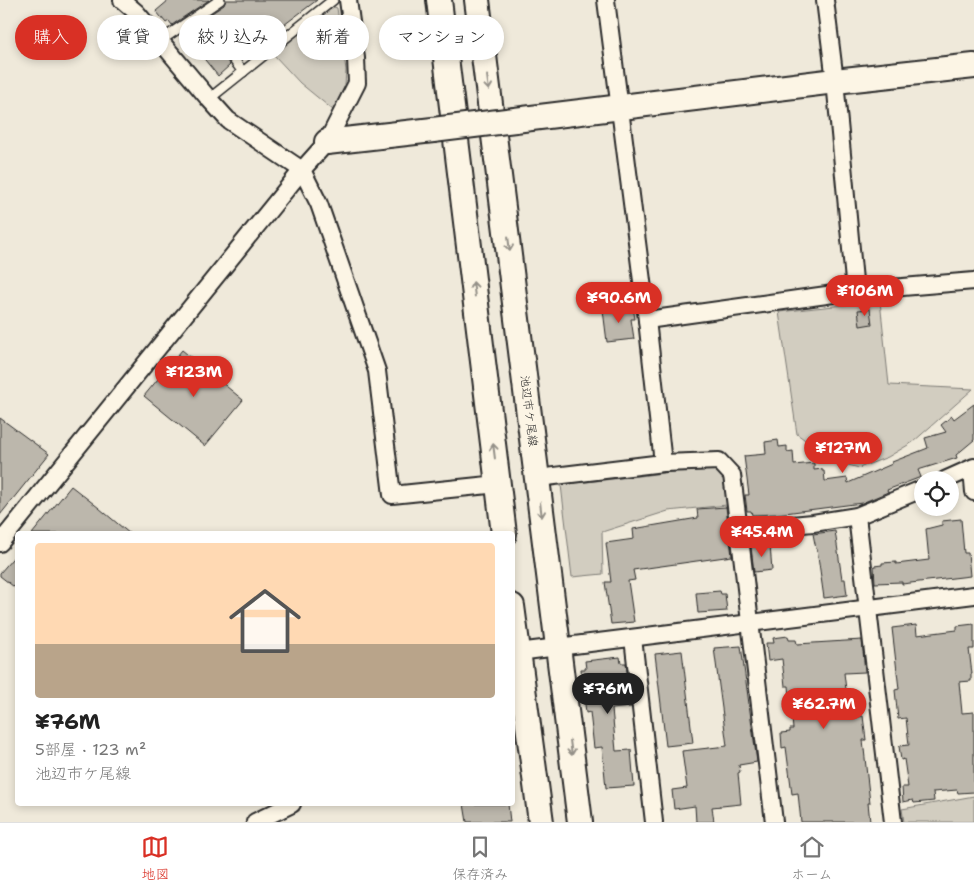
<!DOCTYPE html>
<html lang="ja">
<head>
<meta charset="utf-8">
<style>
  :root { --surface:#fff; --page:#f2f2f2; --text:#222; --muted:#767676; --line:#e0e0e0; --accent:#d93025 }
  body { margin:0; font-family:"Shantell Sans","Klee One",sans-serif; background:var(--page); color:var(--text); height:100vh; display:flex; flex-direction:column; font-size:19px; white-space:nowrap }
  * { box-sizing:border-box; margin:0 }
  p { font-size:16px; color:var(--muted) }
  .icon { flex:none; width:28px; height:28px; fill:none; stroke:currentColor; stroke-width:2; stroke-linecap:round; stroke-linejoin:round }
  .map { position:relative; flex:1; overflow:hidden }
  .panel { position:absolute; left:15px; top:531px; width:500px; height:275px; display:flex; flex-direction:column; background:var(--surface); border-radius:5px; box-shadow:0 2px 8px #0003 }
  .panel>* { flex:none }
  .hud { position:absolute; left:15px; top:15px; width:500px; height:45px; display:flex; gap:10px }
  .tools { position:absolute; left:914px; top:471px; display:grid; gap:10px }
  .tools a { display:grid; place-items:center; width:45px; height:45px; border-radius:50%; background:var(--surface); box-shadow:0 2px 8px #0003; font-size:25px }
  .price { position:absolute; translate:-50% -42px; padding:0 11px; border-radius:18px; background:var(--accent); color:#fff; font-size:16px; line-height:32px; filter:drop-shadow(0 1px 2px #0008) }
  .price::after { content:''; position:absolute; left:50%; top:30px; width:15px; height:11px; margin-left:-8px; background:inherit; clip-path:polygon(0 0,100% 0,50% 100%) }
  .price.selected { background:#222; color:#fff }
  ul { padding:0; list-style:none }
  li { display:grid; align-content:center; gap:10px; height:265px; padding:0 20px }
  li span { display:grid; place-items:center; height:155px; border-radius:5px; color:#555 }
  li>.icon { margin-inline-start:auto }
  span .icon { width:90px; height:90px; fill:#fffc; stroke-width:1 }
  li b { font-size:21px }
  .chip { padding:0 18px; border-radius:22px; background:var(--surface); box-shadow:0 2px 8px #0003; font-size:18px; line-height:45px }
  .chip.selected { background:var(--accent); color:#fff }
  .dock { display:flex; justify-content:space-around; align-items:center; height:70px; border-top:1px solid var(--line); background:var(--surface); font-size:14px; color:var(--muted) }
  .dock a { display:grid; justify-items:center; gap:2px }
  .dock .selected { color:var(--accent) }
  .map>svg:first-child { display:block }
</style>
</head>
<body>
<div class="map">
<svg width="974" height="822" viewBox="0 0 974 822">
  <rect width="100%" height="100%" fill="#efe9da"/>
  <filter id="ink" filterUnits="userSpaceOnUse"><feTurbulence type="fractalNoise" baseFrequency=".02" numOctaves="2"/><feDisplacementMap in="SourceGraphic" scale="10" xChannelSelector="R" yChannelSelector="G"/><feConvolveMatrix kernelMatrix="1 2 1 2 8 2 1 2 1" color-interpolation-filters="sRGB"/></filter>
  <g filter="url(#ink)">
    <g fill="#d2cdc0" stroke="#7e7c76">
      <polygon points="331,6 337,8 346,70 345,86 333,110 300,83 274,55"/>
      <polygon points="880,301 889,385 973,389 913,442 888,457 859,468 834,461 797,434 779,312"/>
      <polygon points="716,467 726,475 727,505 668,511 602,532 603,574 572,577 561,485"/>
      <polygon points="974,796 974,822 904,822 902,809"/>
    </g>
    <g fill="#bcb7ac" stroke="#2b2b2b">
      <polygon points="169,0 209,0 172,25 169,21 166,23 156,11"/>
      <polygon points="226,0 317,0 276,31 278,33 263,44 262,41 240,58 209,15 224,5"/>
      <polygon points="198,22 230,65 218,76 197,50 193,53 180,35"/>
      <polygon points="633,307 635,319 631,319 634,339 607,342 603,310"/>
      <polygon points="870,309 872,324 860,326 858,310"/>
      <polygon points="182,350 243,400 205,446 144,396"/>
      <polygon points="974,404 974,440 956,455 957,458 918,470 921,477 887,490 888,492 862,503 777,514 752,515 751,511 747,511 745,495 749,495 744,456 766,454 765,442 778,440 779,447 787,446 787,452 793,451 794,465 814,463 814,470 822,469 822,471 824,471 825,481 847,478 848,483 892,464 892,462 928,448 925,438 946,432 941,425 952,416 954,419"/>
      <polygon points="0,418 49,454 0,515"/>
      <polygon points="71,486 99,508 130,534 32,534"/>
      <polygon points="726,507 732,556 633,570 635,580 628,581 634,622 611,624 605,582 611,582 606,543 634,539 633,529 698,518 697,509"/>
      <polygon points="961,519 964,553 968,553 970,576 902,584 902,582 875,583 874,566 882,565 882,563 896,562 896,564 929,560 926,529 942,525 942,521"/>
      <polygon points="835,531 842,579 845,579 847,595 824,598 817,549 816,549 813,534"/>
      <polygon points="770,545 772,570 754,572 751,547"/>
      <polygon points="18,552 18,590 0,576 0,573"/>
      <polygon points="720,591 721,594 725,594 727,611 698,613 696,593"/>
      <polygon points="974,624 974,649 969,649 972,674 971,674 971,681 959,682 962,713 974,712 974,792 958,793 957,790 933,792 934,801 914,803 913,800 903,802 902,787 908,787 904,759 901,760 899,746 909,745 906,718 898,719 895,690 899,689 892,628 916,625 917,635 957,630 957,626"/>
      <polygon points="788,636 789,640 796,640 797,644 862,640 865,672 844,673 847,698 851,697 853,717 863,716 866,740 863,740 870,803 868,803 870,822 801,822 798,793 792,794 786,747 782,748 781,733 790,732 790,729 793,729 789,686 785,686 782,659 768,661 766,643 774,643 773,638"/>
      <polygon points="741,646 757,762 739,765 740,772 738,773 741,804 712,807 714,822 696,822 695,806 674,809 672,790 687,788 682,751 727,746 714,648"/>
      <polygon points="682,651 693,743 666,746 655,654"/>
      <polygon points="620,657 621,663 626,663 631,707 612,709 616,751 631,750 634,786 606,788 602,747 594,748 590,712 586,713 581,669 586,669 585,661"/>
      <polygon points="464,804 508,804 510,822 467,822"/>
    </g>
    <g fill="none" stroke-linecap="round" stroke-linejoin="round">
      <defs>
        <g id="lane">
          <polyline points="200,14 243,72"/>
          <polyline points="160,41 220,0"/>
          <polyline points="209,99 333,0"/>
        </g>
        <g id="street">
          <polyline points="122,0 136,12 209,99 228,120 302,170 319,204 377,371 392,495 498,484"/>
          <polyline points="825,0 835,81 855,291"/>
          <polyline points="647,320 855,291 974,281"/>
          <polyline points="663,463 719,461 732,475 739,530"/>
          <polyline points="972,469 974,492"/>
          <polyline points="538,478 663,463 647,320 606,0"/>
          <polyline points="945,480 974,467"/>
          <polyline points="857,516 893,822"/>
          <polyline points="0,543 302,170 327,142 357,83 356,58 348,0"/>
          <polyline points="633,638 654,822"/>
          <polyline points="518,652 974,595"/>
          <polyline points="255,822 292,804"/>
          <polyline points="774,822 739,530 813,523 857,516 922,489"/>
        </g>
        <g id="secondary">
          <polyline points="439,0 504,534"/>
          <polyline points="477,0 580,822"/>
          <polyline points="515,120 835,81 974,66"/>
          <polyline points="327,142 433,130"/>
          <polyline points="512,606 541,822"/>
        </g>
      </defs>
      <use href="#lane" stroke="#2b2b2b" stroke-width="12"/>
      <use href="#street" stroke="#2b2b2b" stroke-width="20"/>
      <use href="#secondary" stroke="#2b2b2b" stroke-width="28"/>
      <use href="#lane" stroke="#fcf5e5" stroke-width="9"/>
      <use href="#street" stroke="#fcf5e5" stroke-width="16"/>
      <use href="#secondary" stroke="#fcf5e5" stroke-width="24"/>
      <defs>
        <polyline id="secondary-bridge" points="433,130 515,120"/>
      </defs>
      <use href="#secondary-bridge" stroke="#2b2b2b" stroke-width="28" stroke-linecap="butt"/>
      <use href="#secondary-bridge" stroke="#fcf5e5" stroke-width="24"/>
    </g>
    <defs><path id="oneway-shaft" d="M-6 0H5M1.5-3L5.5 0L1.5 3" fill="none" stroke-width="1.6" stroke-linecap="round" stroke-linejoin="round" transform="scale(1.25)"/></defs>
    <g stroke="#949088">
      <use href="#oneway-shaft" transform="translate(488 83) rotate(83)"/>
      <use href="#oneway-shaft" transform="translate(509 244) rotate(83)"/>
      <use href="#oneway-shaft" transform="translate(474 289) rotate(-97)"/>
      <use href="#oneway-shaft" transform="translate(494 451) rotate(-97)"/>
      <use href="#oneway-shaft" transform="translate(541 510) rotate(83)"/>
      <use href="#oneway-shaft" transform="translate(571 748) rotate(83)"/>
    </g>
  </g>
  <g text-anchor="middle" stroke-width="4.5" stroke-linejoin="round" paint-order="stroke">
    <g font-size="12" fill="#2b2b2b" stroke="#fcf5e5">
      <text transform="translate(529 411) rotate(83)" y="4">池辺市ケ尾線</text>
    </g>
  </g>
</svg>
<div class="tools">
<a><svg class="icon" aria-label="locate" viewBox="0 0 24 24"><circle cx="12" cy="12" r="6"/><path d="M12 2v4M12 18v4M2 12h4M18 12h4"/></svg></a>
</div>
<b class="price" style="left:865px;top:317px">¥106M</b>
<b class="price" style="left:619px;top:324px">¥90.6M</b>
<b class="price" style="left:194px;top:398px">¥123M</b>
<b class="price" style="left:843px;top:474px">¥127M</b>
<b class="price" style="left:762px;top:558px">¥45.4M</b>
<b class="price selected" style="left:608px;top:715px">¥76M</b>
<b class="price" style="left:824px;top:730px">¥62.7M</b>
<div class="hud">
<a class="chip selected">購入</a>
<a class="chip">賃貸</a>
<a class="chip">絞り込み</a>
<a class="chip">新着</a>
<a class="chip">マンション</a>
</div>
<section class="panel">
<ul>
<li><span style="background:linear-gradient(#ffd9b3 65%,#b9a48a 0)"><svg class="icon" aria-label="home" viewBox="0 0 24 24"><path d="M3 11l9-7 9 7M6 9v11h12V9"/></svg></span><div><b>¥76M</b><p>5部屋 · 123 m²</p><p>池辺市ケ尾線</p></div></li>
</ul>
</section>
</div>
<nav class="dock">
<a class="selected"><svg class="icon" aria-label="map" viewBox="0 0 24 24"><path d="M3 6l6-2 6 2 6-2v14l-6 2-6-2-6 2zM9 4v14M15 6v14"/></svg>地図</a>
<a><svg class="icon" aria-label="saved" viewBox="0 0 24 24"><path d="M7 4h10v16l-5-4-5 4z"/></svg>保存済み</a>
<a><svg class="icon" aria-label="home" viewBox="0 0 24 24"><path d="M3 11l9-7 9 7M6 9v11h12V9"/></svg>ホーム</a>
</nav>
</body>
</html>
